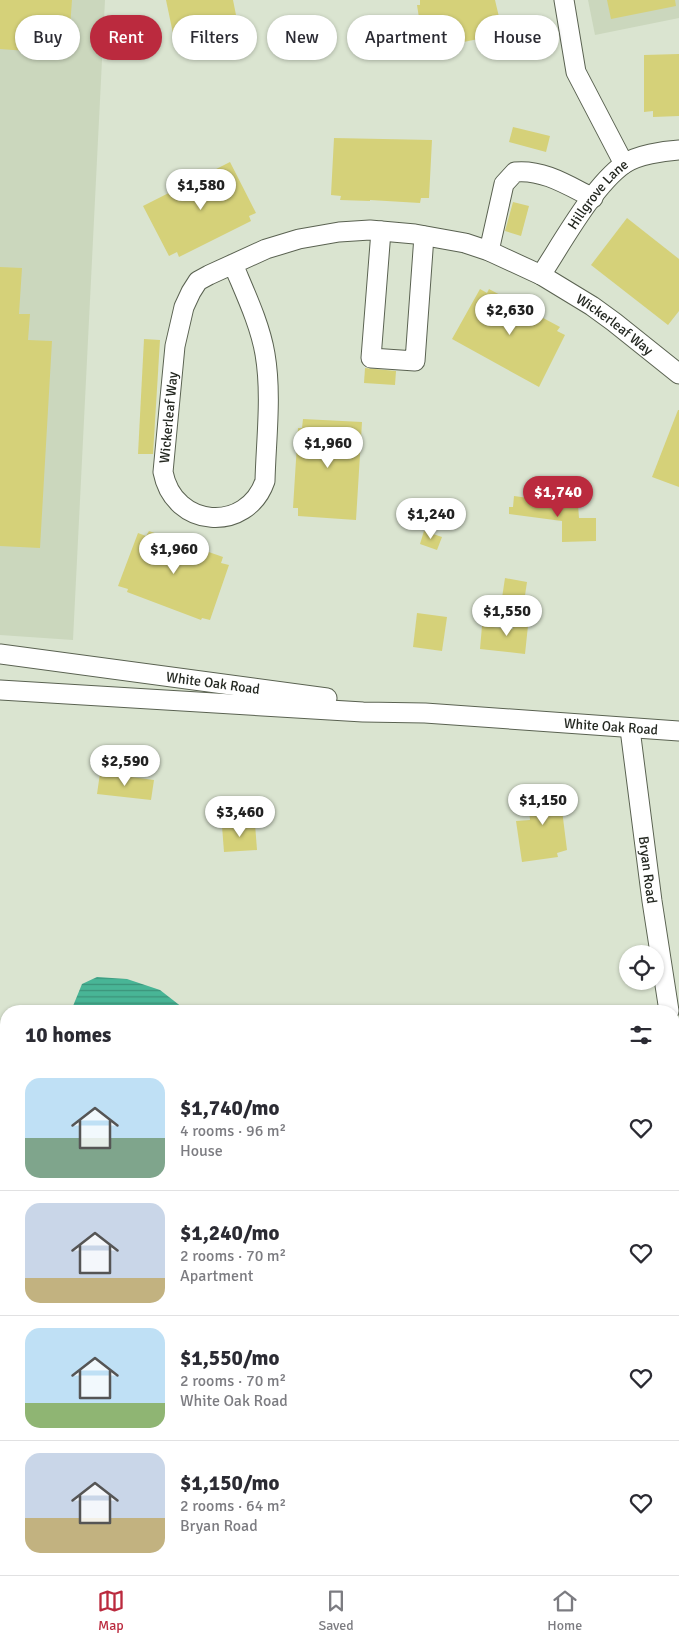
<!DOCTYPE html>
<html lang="en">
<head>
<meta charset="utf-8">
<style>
  :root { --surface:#fff; --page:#f7f7f7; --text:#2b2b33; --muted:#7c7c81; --line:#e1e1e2; --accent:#bb2a3e }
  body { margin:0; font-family:Signika,sans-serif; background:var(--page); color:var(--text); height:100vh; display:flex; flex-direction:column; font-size:19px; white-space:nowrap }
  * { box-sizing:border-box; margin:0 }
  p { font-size:16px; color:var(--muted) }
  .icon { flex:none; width:28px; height:28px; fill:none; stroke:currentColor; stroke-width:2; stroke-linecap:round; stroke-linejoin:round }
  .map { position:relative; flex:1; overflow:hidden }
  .details { position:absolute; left:0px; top:1005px; width:680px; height:570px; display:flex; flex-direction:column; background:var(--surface); border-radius:20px 20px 0 0; box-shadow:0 1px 4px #0004 }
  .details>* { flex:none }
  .top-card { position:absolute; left:15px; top:15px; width:650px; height:45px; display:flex; gap:10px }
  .tools { position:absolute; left:619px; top:945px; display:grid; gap:10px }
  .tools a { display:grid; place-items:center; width:45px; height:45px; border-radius:50%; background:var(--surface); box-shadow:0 1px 4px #0004; font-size:25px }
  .price { position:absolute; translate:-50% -42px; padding:0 11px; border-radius:18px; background:#fff; color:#222; font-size:16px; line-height:32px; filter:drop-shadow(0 1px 2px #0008) }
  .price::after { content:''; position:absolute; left:50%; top:30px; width:15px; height:11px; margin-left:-8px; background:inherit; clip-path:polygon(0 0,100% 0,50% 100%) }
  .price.current { background:var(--accent); color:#fff }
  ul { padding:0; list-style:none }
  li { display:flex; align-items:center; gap:15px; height:125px; padding:0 25px }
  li+li { border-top:1px solid var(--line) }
  li span { display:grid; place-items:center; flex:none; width:140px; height:100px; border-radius:15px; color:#555 }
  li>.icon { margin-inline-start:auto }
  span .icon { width:60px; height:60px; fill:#fffc; stroke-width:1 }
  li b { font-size:21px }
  h2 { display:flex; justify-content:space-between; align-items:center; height:60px; padding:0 25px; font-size:21px }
  .chip { padding:0 18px; border-radius:22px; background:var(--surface); box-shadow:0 1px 4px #0004; font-size:18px; line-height:45px }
  .chip.current { background:var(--accent); color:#fff }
  .tab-bar { display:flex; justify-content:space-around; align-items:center; height:70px; border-top:1px solid var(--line); background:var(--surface); font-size:14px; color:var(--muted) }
  .tab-bar a { display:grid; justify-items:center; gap:2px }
  .tab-bar .current { color:var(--accent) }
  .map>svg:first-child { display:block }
</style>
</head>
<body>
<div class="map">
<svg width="679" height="1575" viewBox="0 0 679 1575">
  <defs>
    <pattern id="water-rules" width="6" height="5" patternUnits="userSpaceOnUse" patternTransform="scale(1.25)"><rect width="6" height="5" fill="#48b596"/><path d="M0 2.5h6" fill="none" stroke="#3c937a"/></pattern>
  </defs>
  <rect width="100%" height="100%" fill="#dae4d0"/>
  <g fill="#cbd7bd">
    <polygon points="0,0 105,0 73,640 0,635"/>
    <polygon points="588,0 679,0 679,18 595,35"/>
  </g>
  <polygon fill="url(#water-rules)" points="97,977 127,979 160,990 187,1011 74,1011 73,1006 82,984"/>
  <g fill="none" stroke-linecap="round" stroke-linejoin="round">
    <polyline stroke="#48b596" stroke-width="4.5" points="296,1575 297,1569"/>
  </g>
  <g fill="#d5d179">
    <polygon points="0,0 72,0 68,54 0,49"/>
    <polygon points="166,0 233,0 239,30 175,43"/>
    <polygon points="420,0 495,0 503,34 429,49 424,23 420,24 417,5 420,5"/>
    <polygon points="607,0 675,0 676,6 611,19"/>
    <polygon points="679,54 679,116 653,117 653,111 644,112 644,55"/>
    <polygon points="513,127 550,136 546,152 509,142"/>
    <polygon points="334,138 432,140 429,198 421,198 420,203 370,200 370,201 340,200 341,196 331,195"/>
    <polygon points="230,162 256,213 249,216 251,221 179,257 177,252 169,256 143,206"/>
    <polygon points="513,202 529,206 521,236 505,231"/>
    <polygon points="627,218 679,259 679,311 668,325 591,265"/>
    <polygon points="0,267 22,268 19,314 30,314 28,340 52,341 40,548 0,546"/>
    <polygon points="480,289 487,293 489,289 515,303 560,327 557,331 565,335 539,387 452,339"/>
    <polygon points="144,339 160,340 153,454 138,454"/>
    <polygon points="365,368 396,371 395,385 364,383"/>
    <polygon points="678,410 679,410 679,487 652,477"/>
    <polygon points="303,419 362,422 356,520 298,516 298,508 293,508 298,428 302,428"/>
    <polygon points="514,496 543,500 542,506 578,505 579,518 596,518 596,541 562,542 562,521 509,514 509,507 513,507"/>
    <polygon points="149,531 223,557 221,563 229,565 210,620 202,618 201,620 127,592 128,589 118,586 138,533 146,536"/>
    <polygon points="424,531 442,537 437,550 420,544"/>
    <polygon points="505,578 527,582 524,602 502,598"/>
    <polygon points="417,613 447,617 442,651 413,647"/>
    <polygon points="514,614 529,616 525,654 480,649 482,626 513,629"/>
    <polygon points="100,773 154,780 151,800 97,794"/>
    <polygon points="559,786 567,850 557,853 558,857 522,862 516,821 530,820 527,790"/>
    <polygon points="255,824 257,850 224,852 222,826"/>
  </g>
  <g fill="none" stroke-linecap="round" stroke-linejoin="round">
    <defs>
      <g id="minor">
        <polyline points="564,0 576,72 624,164"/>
        <polyline points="381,231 371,358 415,361 424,236"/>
        <path d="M489,251L504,184L515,172C543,169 569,186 593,198"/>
        <path id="s1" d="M233,264C245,293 260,324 265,354C272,395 266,440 265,481C247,533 174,529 163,472L175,346L184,307L191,292L198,281L209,275L266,249L299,239L339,232L370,230L415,234L465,243L489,251L541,275L592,306L614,322L679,374"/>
        <path id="s2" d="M541,275C562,243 593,186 624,164C637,155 663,151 679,150"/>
        <path id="s3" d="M0,654L327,698"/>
        <path id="s4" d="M0,690L363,712L425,713L679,731"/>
        <path id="s5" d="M630,729L652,901L669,1011"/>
        <polyline points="674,1044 679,1079"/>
      </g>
    </defs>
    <use href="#minor" stroke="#5a6251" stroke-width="21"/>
    <use href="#minor" stroke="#fff" stroke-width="19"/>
  </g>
  <g text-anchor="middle" stroke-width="5" stroke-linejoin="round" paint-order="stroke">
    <g font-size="14" fill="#242821" stroke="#fff">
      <text dy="5" stroke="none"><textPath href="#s2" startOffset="99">Hillgrove Lane</textPath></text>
      <text dy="5" stroke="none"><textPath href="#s1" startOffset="1009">Wickerleaf Way</textPath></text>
      <text dy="5" stroke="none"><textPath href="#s1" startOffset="419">Wickerleaf Way</textPath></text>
      <text dy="5" stroke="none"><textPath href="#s3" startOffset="215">White Oak Road</textPath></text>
      <text dy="5" stroke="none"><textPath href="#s4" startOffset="612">White Oak Road</textPath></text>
      <text dy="5" stroke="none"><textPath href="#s5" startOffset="142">Bryan Road</textPath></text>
    </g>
  </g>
</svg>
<div class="tools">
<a><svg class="icon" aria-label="locate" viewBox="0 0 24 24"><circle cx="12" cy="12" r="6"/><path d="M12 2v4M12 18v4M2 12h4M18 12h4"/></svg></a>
</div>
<b class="price" style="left:201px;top:211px">$1,580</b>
<b class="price" style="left:510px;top:336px">$2,630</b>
<b class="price" style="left:328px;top:469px">$1,960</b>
<b class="price current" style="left:558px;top:518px">$1,740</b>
<b class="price" style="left:431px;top:540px">$1,240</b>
<b class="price" style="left:174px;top:575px">$1,960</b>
<b class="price" style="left:507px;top:637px">$1,550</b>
<b class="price" style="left:125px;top:787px">$2,590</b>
<b class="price" style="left:543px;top:826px">$1,150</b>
<b class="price" style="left:240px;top:838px">$3,460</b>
<div class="top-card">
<a class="chip">Buy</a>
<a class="chip current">Rent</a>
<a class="chip">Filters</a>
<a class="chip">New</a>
<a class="chip">Apartment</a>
<a class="chip">House</a>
</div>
<section class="details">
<h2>10 homes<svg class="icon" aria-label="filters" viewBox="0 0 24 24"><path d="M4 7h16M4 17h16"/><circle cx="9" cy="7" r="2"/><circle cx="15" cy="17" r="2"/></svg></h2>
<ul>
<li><span style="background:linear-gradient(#bfe0f5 60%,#7fa58c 0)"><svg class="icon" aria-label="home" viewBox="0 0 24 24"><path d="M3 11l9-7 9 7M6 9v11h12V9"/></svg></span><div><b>$1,740/mo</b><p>4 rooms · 96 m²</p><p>House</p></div><svg class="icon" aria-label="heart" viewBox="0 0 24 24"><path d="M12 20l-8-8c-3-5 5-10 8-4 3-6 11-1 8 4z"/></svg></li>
<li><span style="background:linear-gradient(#c9d6e8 75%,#c2b280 0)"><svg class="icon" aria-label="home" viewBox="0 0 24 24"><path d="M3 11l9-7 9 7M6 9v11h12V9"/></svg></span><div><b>$1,240/mo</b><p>2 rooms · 70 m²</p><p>Apartment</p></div><svg class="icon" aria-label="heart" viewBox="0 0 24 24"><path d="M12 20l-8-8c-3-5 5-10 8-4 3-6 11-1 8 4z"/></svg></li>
<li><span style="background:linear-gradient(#bfe0f5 75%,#8fb573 0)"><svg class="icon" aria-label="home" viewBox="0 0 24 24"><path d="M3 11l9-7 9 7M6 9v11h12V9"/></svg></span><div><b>$1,550/mo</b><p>2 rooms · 70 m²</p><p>White Oak Road</p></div><svg class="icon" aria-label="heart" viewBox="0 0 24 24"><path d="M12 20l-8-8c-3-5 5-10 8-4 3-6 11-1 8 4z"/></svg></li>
<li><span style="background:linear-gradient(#c9d6e8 65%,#c2b280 0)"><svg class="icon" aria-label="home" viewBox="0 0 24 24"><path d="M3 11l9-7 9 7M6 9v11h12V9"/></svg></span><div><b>$1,150/mo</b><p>2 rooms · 64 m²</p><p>Bryan Road</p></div><svg class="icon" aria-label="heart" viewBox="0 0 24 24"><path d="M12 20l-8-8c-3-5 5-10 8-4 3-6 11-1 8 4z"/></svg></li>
</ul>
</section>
</div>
<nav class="tab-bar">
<a class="current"><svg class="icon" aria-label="map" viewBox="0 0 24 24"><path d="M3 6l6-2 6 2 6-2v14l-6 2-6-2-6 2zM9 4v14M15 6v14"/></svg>Map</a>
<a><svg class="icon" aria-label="saved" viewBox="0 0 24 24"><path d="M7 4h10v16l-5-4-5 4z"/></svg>Saved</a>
<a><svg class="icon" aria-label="home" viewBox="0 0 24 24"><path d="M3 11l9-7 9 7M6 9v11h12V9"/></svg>Home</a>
</nav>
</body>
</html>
